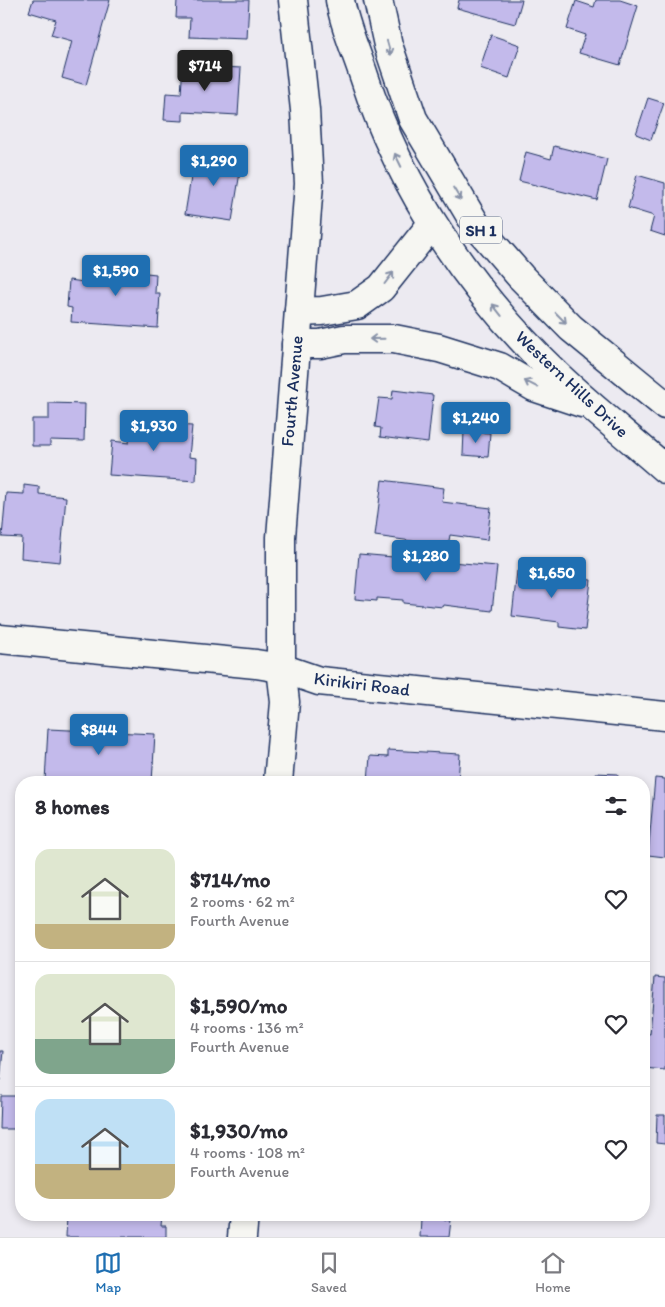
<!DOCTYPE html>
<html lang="en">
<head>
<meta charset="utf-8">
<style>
  :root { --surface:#fff; --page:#f7f7f7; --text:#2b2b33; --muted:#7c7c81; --line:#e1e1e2; --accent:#1f6fb2 }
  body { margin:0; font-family:Itim,sans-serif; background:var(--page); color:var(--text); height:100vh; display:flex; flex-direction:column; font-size:19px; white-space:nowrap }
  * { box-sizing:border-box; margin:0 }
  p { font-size:16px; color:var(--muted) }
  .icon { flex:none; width:28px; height:28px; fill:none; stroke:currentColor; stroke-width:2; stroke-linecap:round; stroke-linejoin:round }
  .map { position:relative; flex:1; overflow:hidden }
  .side { position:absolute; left:15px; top:776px; width:635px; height:445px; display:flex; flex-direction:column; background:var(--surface); border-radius:20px; box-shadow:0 2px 8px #0003 }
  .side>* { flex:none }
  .price { position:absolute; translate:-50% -42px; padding:0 11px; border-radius:5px; background:var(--accent); color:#fff; font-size:16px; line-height:32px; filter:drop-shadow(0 1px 2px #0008) }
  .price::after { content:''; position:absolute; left:50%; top:30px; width:15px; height:11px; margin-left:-8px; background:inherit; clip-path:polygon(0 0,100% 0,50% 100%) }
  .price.current { background:#222; color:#fff }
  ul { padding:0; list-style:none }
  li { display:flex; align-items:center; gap:15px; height:125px; padding:0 20px }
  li+li { border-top:1px solid var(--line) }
  li span { display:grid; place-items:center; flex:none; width:140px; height:100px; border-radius:15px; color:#555 }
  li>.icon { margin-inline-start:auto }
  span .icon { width:60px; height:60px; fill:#fffc; stroke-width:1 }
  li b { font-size:21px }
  h2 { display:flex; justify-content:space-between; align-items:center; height:60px; padding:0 20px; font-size:21px }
  .dock { display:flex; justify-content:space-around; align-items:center; height:70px; border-top:1px solid var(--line); background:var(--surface); font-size:14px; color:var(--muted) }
  .dock a { display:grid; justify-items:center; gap:2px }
  .dock .current { color:var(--accent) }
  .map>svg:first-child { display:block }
</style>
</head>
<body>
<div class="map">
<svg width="665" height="1237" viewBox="0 0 665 1237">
  <rect width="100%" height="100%" fill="#eceaf1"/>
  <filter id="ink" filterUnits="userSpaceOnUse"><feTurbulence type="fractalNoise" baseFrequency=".02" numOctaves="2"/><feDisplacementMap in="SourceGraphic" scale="10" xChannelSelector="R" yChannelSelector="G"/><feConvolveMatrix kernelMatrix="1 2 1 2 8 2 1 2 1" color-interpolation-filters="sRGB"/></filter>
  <g filter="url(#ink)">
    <g fill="#c3baeb" stroke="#1b2f5e">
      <polygon points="33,0 110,0 86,85 62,78 72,41 51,35 56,20 29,12"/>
      <polygon points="177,0 249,0 247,39 189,37 190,18 176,18"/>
      <polygon points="459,0 522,0 515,24 457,8"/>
      <polygon points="596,0 620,0 638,6 620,65 579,53 585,35 567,29 576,1 594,7"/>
      <polygon points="491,35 520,45 509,78 480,68"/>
      <polygon points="183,65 241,68 238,115 183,112 183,121 164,120 166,93 181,94"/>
      <polygon points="648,98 664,103 651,140 636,134"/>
      <polygon points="554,146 607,159 597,200 519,181 526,152 551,159"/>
      <polygon points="195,153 242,160 232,221 185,214"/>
      <polygon points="637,175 665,183 665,236 650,231 654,216 628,208"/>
      <polygon points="109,259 138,261 137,272 156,274 155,293 160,293 158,328 71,322 72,308 67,307 69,280 84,282 85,270 108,271"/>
      <polygon points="393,390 433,395 428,443 380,437 381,428 375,427 379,398 392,399"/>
      <polygon points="49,403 85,404 84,441 50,440 50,446 32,446 32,419 49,419"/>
      <polygon points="132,414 156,415 156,424 192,426 189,457 197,458 196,481 109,475 112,441 129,443"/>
      <polygon points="464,431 490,433 488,457 463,455"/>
      <polygon points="382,480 444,488 442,502 491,508 487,540 450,535 448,546 375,536"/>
      <polygon points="24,485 39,487 39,494 66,497 60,562 21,558 22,538 2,537 6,493 24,494"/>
      <polygon points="359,554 497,566 492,611 444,605 443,607 403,603 403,600 377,598 377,601 355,599"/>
      <polygon points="517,571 591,580 585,630 559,627 559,622 512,616"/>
      <polygon points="48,729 155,734 152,782 45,781"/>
      <polygon points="388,750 460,754 458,782 368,782 370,756 388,757"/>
      <polygon points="595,773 618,774 617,782 595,782"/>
      <polygon points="655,778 665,779 665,857 648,855"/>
      <polygon points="655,977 665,978 665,1070 644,1068 644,1033 650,1034"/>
      <polygon points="0,1051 3,1051 0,1082"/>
      <polygon points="1,1096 21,1096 21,1129 0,1129"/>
      <polygon points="657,1115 665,1115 665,1144 656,1143"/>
      <polygon points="67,1215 162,1215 161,1226 166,1226 166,1237 66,1237"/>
      <polygon points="421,1218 451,1220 449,1237 420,1237"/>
    </g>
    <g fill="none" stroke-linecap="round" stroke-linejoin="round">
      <defs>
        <g id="minor">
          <polyline points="0,639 256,664 281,668 319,681 665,716"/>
          <polyline points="278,782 285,702 281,668 281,537 309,184 305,110 293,0"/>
          <polyline points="242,1237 244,1215"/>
        </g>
        <g id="highway">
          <path d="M340,0C344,25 356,51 364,76C401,191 472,294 559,377C593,409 630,438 665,469"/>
          <polyline points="378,0 388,45 413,119 476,225 521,277 571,328 665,405"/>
          <polyline points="299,312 322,311 357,305 381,288 432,224"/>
          <polyline points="296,344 320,344 344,339 394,339 439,348 500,367 534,387 582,403"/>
        </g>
      </defs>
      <use href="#minor" stroke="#1b2f5e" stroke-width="31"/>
      <use href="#highway" stroke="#1b2f5e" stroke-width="31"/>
      <use href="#minor" stroke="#f6f6f2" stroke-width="28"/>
      <use href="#highway" stroke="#f6f6f2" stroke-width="28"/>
    </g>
    <defs><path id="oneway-shaft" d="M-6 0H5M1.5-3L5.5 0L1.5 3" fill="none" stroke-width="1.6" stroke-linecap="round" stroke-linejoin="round" transform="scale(1.25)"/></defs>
    <g stroke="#8892a8">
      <use href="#oneway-shaft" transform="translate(389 48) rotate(74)"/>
      <use href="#oneway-shaft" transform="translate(398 160) rotate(-116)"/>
      <use href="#oneway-shaft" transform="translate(457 194) rotate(59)"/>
      <use href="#oneway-shaft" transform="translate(389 278) rotate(-53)"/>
      <use href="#oneway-shaft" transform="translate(497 310) rotate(-128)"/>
      <use href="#oneway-shaft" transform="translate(561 318) rotate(45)"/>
      <use href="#oneway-shaft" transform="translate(377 339) rotate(179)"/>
      <use href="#oneway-shaft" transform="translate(531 384) rotate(-153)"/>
    </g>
  </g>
  <g text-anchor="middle" stroke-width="5" stroke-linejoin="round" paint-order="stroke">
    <rect fill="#f6f6f2" stroke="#5d6b8a" stroke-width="1" x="460" y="216.5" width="42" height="27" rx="4"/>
    <g font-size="16" font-weight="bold" fill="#1b2f5e">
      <text x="481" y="236">SH 1</text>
    </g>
    <g font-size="18" fill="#1b2f5e" stroke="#f6f6f2">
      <text transform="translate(572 384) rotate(43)" y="6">Western Hills Drive</text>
      <text transform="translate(292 391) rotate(-85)" y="6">Fourth Avenue</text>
      <text transform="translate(362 684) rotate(7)" y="6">Kirikiri Road</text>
    </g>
  </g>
</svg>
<b class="price current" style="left:205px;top:92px">$714</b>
<b class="price" style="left:214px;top:187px">$1,290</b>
<b class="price" style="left:116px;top:297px">$1,590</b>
<b class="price" style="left:476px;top:444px">$1,240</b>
<b class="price" style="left:154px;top:452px">$1,930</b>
<b class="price" style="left:426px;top:582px">$1,280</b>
<b class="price" style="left:552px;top:599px">$1,650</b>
<b class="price" style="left:99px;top:756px">$844</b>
<section class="side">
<h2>8 homes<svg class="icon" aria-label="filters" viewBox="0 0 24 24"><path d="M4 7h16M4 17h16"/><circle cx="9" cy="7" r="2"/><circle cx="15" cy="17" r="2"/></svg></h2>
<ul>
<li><span style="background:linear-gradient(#dfe7d0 75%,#c2b280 0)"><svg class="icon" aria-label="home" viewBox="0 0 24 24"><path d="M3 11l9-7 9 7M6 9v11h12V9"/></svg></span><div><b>$714/mo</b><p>2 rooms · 62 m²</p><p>Fourth Avenue</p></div><svg class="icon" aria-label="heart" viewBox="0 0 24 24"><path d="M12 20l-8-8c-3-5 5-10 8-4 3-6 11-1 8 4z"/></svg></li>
<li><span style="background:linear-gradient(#dfe7d0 65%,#7fa58c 0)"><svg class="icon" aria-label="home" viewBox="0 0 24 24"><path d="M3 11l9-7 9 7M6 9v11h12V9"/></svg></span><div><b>$1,590/mo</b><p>4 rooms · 136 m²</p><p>Fourth Avenue</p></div><svg class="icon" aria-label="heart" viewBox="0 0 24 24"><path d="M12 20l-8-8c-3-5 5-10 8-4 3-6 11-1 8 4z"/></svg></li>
<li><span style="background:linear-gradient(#bfe0f5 65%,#c2b280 0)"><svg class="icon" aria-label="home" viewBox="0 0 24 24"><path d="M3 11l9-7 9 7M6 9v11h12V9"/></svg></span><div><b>$1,930/mo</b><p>4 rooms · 108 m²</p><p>Fourth Avenue</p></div><svg class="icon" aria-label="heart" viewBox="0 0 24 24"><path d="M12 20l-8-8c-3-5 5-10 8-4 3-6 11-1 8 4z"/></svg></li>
</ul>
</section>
</div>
<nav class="dock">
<a class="current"><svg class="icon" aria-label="map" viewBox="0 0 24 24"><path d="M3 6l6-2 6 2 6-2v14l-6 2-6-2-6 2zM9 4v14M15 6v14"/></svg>Map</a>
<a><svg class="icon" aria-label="saved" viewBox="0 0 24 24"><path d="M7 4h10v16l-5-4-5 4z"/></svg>Saved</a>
<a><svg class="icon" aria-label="home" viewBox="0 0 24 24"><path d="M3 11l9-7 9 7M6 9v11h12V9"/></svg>Home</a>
</nav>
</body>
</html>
